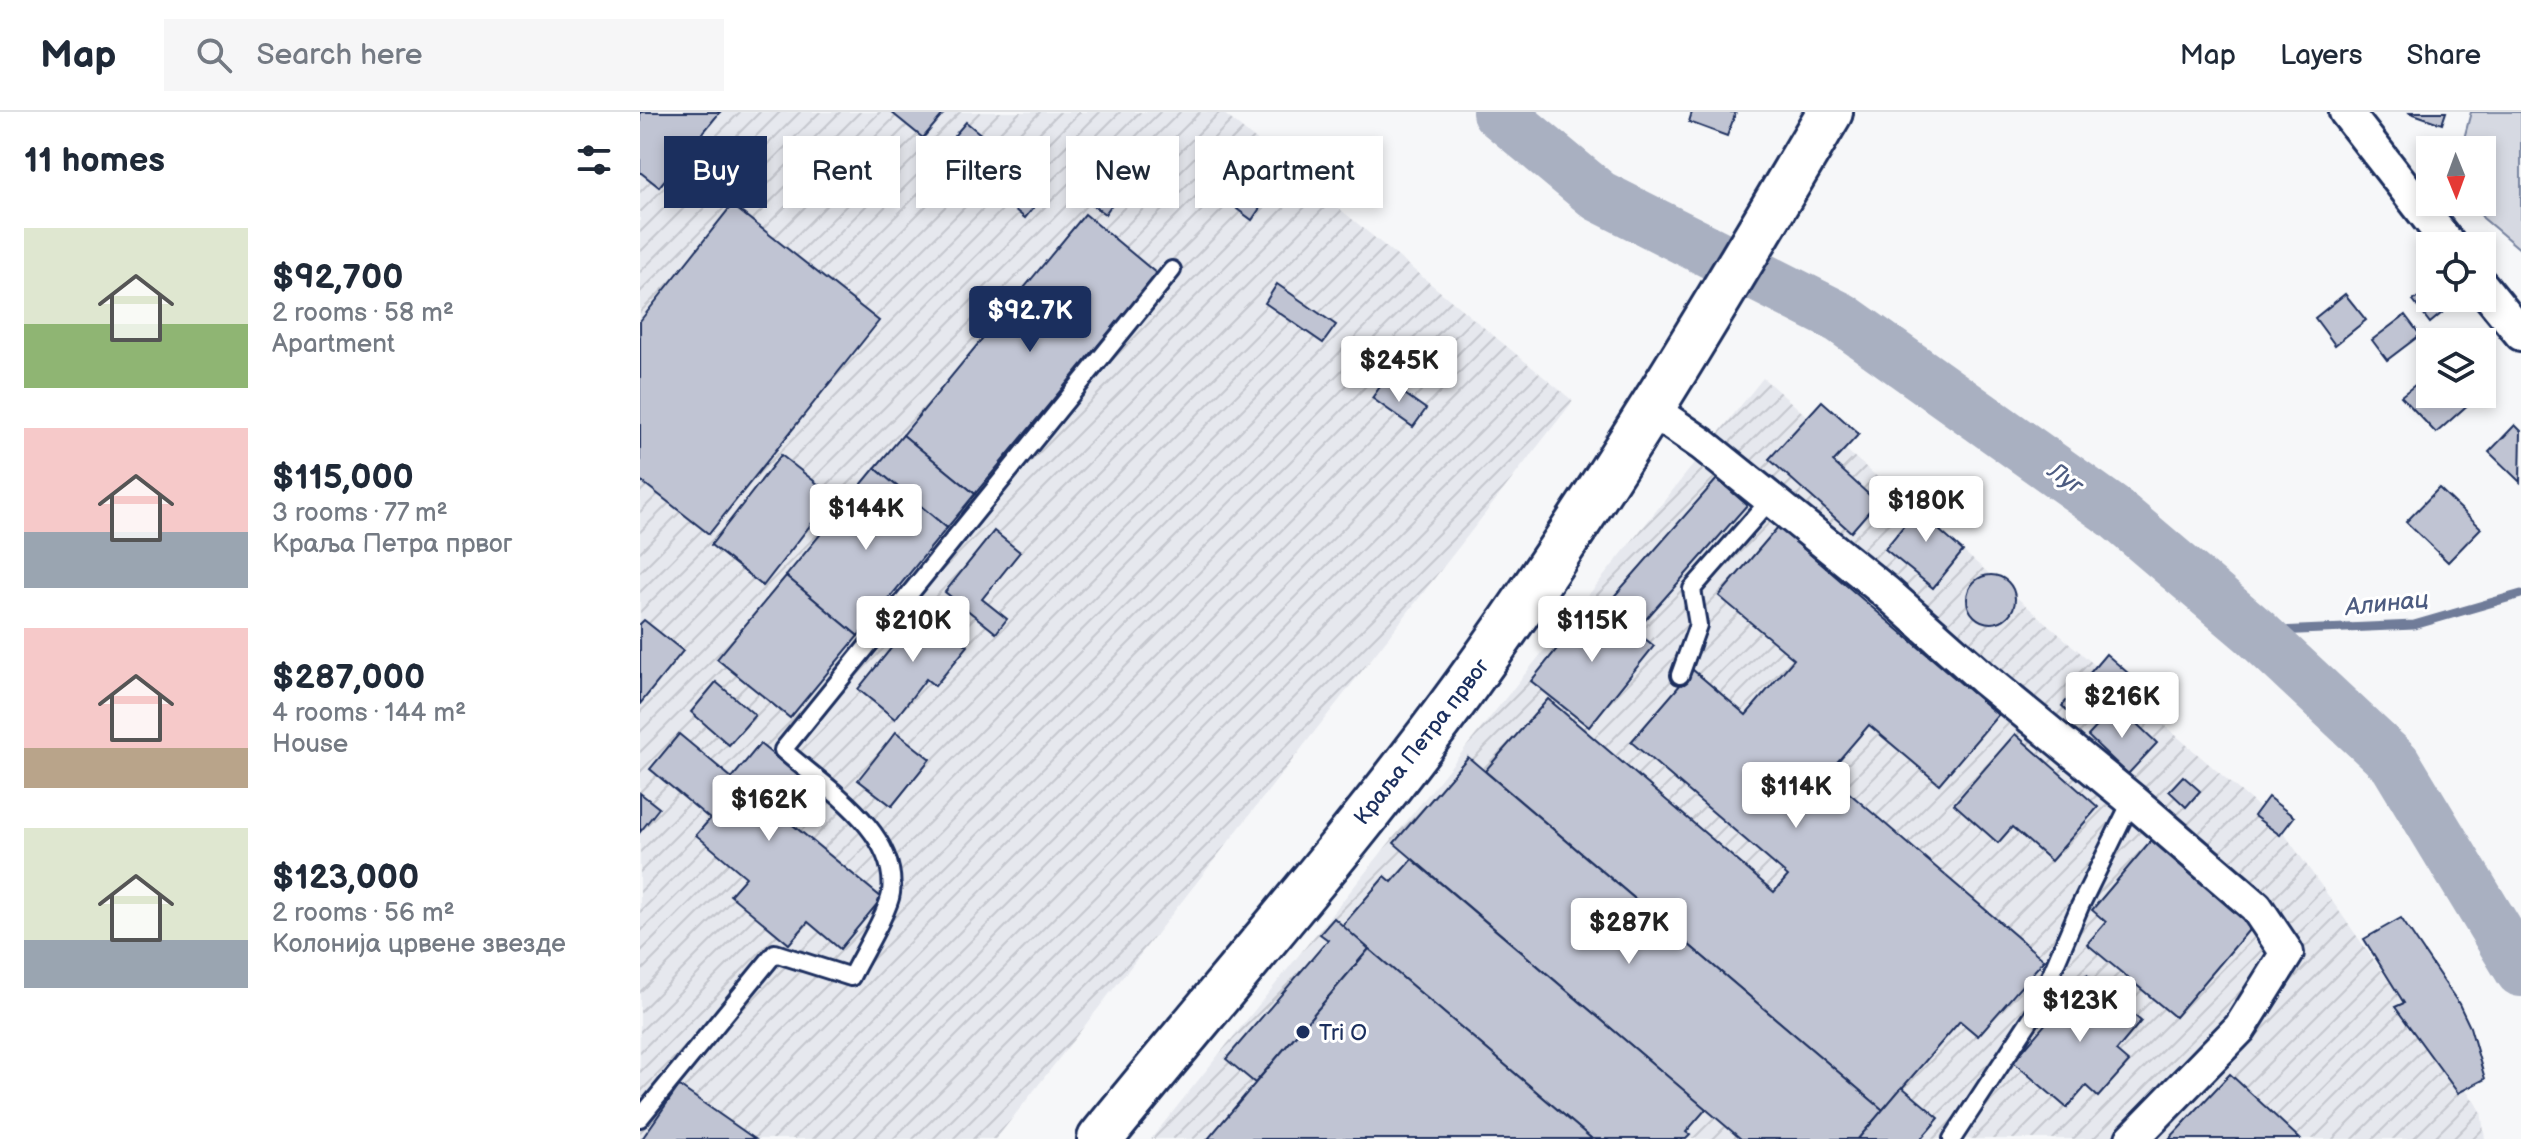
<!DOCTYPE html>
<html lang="en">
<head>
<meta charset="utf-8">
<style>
  :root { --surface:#fff; --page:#f6f6f7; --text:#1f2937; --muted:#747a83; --line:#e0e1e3; --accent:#1b2f5e }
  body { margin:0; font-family:"Balsamiq Sans",sans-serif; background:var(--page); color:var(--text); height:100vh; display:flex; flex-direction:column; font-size:30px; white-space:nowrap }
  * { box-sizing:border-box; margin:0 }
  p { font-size:26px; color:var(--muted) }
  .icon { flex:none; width:44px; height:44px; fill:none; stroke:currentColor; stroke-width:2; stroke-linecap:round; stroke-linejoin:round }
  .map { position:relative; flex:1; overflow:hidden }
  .panel { display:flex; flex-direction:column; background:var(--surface); width:640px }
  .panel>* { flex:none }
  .guide { position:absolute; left:24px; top:24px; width:760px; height:72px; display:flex; gap:16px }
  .needle { width:52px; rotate:179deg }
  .controls { position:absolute; left:1776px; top:24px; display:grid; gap:16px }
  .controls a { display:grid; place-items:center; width:80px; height:80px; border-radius:0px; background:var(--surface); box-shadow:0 4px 12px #0003; font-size:40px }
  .price { position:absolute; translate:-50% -68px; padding:0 18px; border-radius:8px; background:#fff; color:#222; font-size:26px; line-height:52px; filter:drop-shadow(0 2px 4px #0008) }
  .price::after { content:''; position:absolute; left:50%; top:48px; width:24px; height:18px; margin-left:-12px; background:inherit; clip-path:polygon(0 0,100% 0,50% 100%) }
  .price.current { background:var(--accent); color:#fff }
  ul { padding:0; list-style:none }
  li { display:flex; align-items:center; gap:24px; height:200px; padding:0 24px }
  li span { display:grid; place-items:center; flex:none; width:224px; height:160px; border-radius:0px; color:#555 }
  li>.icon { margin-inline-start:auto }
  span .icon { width:96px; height:96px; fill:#fffc; stroke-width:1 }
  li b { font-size:34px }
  h2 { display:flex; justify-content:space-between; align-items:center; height:96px; padding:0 24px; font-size:34px }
  .tag { padding:0 28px; border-radius:0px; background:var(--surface); box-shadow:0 4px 12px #0003; font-size:28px; line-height:72px }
  .tag.current { background:var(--accent); color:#fff }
  header { display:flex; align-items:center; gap:48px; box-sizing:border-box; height:112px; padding:0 40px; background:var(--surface); border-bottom:2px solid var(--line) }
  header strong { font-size:38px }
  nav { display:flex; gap:44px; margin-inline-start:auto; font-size:28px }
  .search { width:560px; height:72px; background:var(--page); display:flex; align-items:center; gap:20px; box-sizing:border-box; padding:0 28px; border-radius:0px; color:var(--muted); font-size:30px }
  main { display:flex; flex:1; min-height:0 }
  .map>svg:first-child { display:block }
</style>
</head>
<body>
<header>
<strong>Map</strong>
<div class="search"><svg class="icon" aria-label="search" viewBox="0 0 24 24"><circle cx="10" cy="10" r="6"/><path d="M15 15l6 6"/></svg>Search here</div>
<nav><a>Map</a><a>Layers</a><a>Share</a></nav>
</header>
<main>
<section class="panel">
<h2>11 homes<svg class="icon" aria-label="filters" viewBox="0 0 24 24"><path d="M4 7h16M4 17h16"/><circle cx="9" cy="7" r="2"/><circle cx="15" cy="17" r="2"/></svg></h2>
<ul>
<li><span style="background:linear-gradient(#dfe7d0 60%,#8fb573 0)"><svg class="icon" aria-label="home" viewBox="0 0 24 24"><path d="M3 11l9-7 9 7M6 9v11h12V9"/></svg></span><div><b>$92,700</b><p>2 rooms · 58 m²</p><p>Apartment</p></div></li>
<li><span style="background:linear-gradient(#f6c9c9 65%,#9aa5b1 0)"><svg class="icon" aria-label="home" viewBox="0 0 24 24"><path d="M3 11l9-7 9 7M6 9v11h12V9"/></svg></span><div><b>$115,000</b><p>3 rooms · 77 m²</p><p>Краља Петра првог</p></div></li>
<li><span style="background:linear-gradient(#f6c9c9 75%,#b9a48a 0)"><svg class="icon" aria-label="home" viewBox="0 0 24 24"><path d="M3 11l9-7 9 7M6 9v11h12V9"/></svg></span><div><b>$287,000</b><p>4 rooms · 144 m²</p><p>House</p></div></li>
<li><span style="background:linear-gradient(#dfe7d0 70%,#9aa5b1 0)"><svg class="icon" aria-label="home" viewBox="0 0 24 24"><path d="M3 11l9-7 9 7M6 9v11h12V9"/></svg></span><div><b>$123,000</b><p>2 rooms · 56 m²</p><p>Колонија црвене звезде</p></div></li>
</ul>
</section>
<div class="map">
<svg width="1881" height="1027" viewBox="0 0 1881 1027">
  <defs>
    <pattern id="industrial-furrows" width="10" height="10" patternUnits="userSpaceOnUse" patternTransform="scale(2)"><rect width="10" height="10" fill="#e6e8ee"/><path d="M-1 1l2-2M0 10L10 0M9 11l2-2" fill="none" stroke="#c5c7ce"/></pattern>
  </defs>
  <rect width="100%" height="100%" fill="#f6f7f9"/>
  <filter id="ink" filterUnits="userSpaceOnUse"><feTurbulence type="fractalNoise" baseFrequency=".0125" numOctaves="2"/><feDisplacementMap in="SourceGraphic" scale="16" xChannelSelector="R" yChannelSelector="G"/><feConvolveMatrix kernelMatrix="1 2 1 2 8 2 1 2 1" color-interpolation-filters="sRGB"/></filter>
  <g filter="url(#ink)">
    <g fill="url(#industrial-furrows)">
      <polygon points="0,0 582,0 933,289 356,1027 0,1027"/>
      <polygon points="1123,266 1636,710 1841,999 1845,1027 511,1027"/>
    </g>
    <polygon fill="#d6d9e2" stroke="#7884a0" stroke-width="2" points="1831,0 1881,0 1881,138 1843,106 1832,90 1842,90 1842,38 1821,38"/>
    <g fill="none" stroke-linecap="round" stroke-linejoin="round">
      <polyline stroke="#707c99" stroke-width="9" points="1615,520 1774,513 1881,482"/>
      <polyline stroke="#a9b0c1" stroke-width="52" points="858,0 959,84 1201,206 1475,401 1615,520 1755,651 1881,859"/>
    </g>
    <g fill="#c0c4d3" stroke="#1b2f5e" stroke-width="2">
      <polygon points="0,0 80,0 19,75 0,60"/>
      <polygon points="251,0 305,0 283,26"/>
      <polygon points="1052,0 1096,0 1087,24 1049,10"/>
      <polygon points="1768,0 1806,0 1802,12"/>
      <polygon points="326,10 408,78 385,106 302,38"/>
      <polygon points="464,76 477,85 465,102 452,93"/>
      <polygon points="608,83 622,93 612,108 597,97"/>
      <polygon points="92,93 239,209 69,422 0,368 0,209"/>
      <polygon points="445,102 517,162 335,382 263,323"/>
      <polygon points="637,172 696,213 683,231 625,191"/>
      <polygon points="1790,176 1790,186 1812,186 1815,190 1790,211 1773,189"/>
      <polygon points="1705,182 1726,208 1695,233 1675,206"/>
      <polygon points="1765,203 1780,223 1747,248 1732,228"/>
      <polygon points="1790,261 1790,282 1840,282 1796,321 1761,284"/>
      <polygon points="745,268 786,297 773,315 732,286"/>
      <polygon points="1182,289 1219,322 1193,350 1237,390 1211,420 1129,347"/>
      <polygon points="1875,313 1881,319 1880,370 1849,340"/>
      <polygon points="263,323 335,382 307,416 235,356"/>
      <polygon points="141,343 193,384 123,474 71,433"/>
      <polygon points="235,356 307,416 218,524 146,464"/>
      <polygon points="1077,367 1107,393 999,515 970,489"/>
      <polygon points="1799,376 1841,416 1808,450 1766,410"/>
      <polygon points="1286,386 1311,406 1300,419 1323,439 1293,476 1245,437"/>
      <polygon points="1138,415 1358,603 1299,672 1229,613 1187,662 1404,848 1338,924 1320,909 1243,998 845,659 908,587 1134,780 1148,764 991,630 1053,558 1106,603 1154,547 1079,484"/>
      <polygon points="354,419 380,440 342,487 367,507 356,521 305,480"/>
      <circle cx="1351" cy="487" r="24"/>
      <polygon points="146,464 218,524 150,606 77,547"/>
      <polygon points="956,488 1014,534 949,615 891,569"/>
      <polygon points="282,498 328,534 295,574 286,567 255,607 218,577"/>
      <polygon points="4,508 43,539 0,592 0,512"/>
      <polygon points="1466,542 1488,561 1443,612 1422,594"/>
      <polygon points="76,570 115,603 89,633 51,600"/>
      <polygon points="1477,593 1517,631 1488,662 1448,624"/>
      <polygon points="256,620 290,647 252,694 218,668"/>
      <polygon points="39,622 92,666 120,632 180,681 153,713 242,786 200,837 168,810 149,832 90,783 106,765 56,723 70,707 10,657"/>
      <polygon points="1375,622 1458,695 1411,749 1372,715 1358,731 1314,692"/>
      <polygon points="828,645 1243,998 1218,1027 1101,1027 754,731"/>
      <polygon points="1543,664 1560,679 1546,695 1529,679"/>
      <polygon points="0,681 19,696 0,720"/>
      <polygon points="1628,685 1654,705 1640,723 1614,704"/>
      <polygon points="1513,726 1614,812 1535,905 1447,832 1466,810 1452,798"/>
      <polygon points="772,747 1066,997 1046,1020 1050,1023 1046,1027 952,1027 702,814 745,764 752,770"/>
      <polygon points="694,806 729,837 615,971 586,947 688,828 680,822"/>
      <polygon points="1761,806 1819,892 1830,915 1845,967 1818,981 1755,895 1764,891 1724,827"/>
      <polygon points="729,837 952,1027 568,1027"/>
      <polygon points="1447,863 1501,909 1476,939 1489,950 1458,985 1446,974 1427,996 1373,950"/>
      <polygon points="1590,962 1660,1027 1529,1027"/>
      <polygon points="39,974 115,1027 2,1027"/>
      <polygon points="1262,975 1299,1006 1281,1027 1218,1027"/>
    </g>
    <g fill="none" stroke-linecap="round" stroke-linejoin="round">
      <defs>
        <g id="service">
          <polyline points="1040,563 1058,513 1052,477 1131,387"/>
          <path d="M0,1006L135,841L211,865C220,846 249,799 251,781C259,719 183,674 143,638L532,158"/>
          <polyline points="1312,1027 1394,902 1440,794 1492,688"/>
        </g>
        <g id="minor">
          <polyline points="1706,0 1810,134"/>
          <polyline points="1842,174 1881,222"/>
          <polyline points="1011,297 1062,332 1246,480 1343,566 1492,688 1616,795 1647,841 1600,916 1492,1027"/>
        </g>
        <path id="secondary" d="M460,1027C582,876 712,730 826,573C959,390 1075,195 1190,0"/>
      </defs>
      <use href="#service" stroke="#1b2f5e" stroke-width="22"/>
      <use href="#minor" stroke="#1b2f5e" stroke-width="38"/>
      <use href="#secondary" stroke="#1b2f5e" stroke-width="50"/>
      <use href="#service" stroke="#fff" stroke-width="16"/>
      <use href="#minor" stroke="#fff" stroke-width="32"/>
      <use href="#secondary" stroke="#fff" stroke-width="44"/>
    </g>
  </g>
  <circle fill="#1b2f5e" stroke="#fff" stroke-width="3" cx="663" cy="920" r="8"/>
  <g text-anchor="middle" stroke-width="6" stroke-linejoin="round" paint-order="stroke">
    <g font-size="22" fill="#1b2f5e" stroke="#fff">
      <text transform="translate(781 629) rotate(-52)" y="8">Краља Петра првог</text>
    </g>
    <g font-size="22" fill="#1b2f5e" stroke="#fff" text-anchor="start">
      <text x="679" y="928">Tri O</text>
    </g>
    <g font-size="24" font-style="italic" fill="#4d5c81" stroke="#fff">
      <text transform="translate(1426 366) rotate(35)" y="8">Луг</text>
      <text transform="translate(1747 491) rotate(-6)" y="8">Алинац</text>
    </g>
  </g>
</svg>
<div class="controls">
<a><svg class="needle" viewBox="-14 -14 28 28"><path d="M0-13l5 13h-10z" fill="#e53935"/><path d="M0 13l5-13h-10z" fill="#747a83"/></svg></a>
<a><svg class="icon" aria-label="locate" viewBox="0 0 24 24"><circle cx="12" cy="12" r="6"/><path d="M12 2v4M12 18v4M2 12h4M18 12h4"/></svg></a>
<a><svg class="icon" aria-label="layers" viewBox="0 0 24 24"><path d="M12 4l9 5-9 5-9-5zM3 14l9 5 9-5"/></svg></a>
</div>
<b class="price current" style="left:390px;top:242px">$92.7K</b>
<b class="price" style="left:759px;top:292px">$245K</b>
<b class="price" style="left:1286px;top:432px">$180K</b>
<b class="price" style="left:226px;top:440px">$144K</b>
<b class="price" style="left:273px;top:552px">$210K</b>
<b class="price" style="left:952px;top:552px">$115K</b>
<b class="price" style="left:1482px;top:628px">$216K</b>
<b class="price" style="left:1156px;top:718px">$114K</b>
<b class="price" style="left:129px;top:731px">$162K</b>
<b class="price" style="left:989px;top:854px">$287K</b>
<b class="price" style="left:1440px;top:932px">$123K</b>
<div class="guide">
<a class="tag current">Buy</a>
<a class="tag">Rent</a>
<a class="tag">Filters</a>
<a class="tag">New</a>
<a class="tag">Apartment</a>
</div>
</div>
</main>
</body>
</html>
